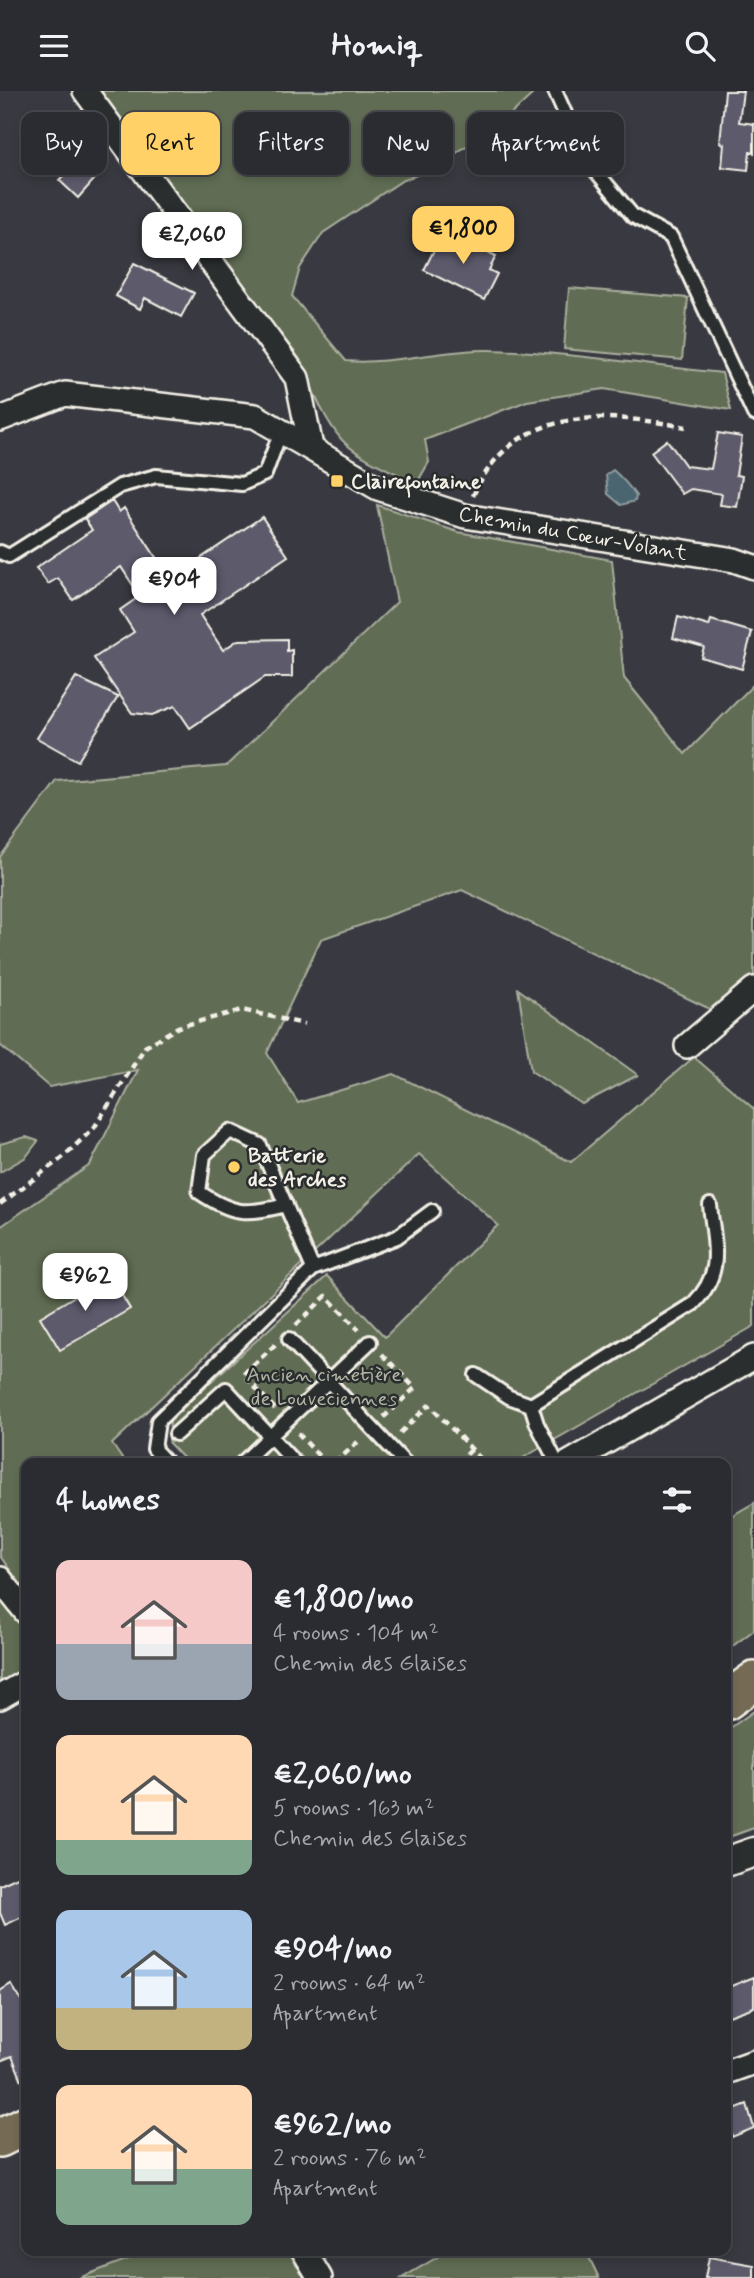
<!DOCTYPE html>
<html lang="en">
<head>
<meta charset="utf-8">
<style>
  :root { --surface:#2b2c31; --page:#333439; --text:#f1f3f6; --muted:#a6a7ab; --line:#47484d; --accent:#ffd166 }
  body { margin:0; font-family:Mynerve,sans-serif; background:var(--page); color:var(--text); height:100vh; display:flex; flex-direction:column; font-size:26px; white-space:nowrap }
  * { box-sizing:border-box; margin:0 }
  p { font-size:23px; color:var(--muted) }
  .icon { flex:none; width:38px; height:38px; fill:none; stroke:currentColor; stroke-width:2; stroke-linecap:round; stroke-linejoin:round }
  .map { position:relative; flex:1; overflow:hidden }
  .sheet { position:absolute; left:21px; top:1367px; width:710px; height:798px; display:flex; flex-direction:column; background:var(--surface); border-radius:14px; box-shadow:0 4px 10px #0003,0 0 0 2px var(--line) }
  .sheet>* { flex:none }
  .guide { position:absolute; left:21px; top:21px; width:712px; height:63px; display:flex; gap:14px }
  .price { position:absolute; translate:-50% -60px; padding:0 16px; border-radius:14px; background:#fff; color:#222; font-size:23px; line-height:46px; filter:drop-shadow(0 2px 4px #0008) }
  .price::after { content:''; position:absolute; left:50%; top:42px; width:21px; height:16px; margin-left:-10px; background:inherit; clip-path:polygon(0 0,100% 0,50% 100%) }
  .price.on { background:var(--accent); color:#111 }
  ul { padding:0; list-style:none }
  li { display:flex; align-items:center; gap:21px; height:175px; padding:0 35px }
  li span { display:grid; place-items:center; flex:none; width:196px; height:140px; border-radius:14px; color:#555 }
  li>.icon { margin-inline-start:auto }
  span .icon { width:84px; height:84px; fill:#fffc; stroke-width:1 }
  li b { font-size:30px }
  h2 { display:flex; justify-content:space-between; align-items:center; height:84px; padding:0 35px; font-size:30px }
  .pill { padding:0 24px; border-radius:14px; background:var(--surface); box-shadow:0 4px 10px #0003,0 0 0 2px var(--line); font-size:24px; line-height:63px }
  .pill.on { background:var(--accent); color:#111 }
  header { display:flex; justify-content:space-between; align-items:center; height:91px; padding:0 35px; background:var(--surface); font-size:32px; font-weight:800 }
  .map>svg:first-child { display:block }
</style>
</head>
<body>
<header><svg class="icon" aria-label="menu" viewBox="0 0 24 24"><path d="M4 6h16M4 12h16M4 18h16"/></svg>Homiq<svg class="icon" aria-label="search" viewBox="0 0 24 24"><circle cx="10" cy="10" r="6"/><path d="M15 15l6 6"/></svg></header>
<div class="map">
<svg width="754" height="2187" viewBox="0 0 754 2187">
  <rect width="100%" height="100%" fill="#393a41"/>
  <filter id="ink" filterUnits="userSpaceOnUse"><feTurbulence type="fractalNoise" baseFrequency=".0143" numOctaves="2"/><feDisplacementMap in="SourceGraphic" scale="14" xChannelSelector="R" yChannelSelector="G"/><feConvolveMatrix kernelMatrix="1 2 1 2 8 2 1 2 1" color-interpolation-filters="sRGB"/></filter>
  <g filter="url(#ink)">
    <g fill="#616c53" stroke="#aaae9e" stroke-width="2">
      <path d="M96,0H536L507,27L433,78L403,89L323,142L300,177L292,205L346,270C394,274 441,258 489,259C567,261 644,274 722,282L731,319L604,298L527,310L425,349L429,371L417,392C396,382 357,366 342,349C322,326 311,294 299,267Z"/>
      <polygon points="569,197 688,207 682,269 564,258"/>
      <polygon points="377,414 458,441 612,469 624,587 685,663 754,593 754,884 712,919 462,799 321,848 267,962 298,1012 394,983 571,1071 694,966 754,1018 754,1235 514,1372 188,1372 169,1352 170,1328 327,1185 385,1246 498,1134 419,1063 112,1353 125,1372 26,1372 26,1502 0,1465 0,1136 90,1074 138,979 49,996 0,954 0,766 57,690 226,675 397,511"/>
      <polygon points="518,898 638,984 582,1013 531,980"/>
      <polygon points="26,1046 38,1050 26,1066 0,1081 0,1053"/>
      <polygon points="754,1412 754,1539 726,1560 726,1428"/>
      <polygon points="0,1503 26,1538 26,1577 0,1592"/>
      <polygon points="754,1620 754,1737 726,1747 726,1640"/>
      <polygon points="149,2160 288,2160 305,2187 79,2187"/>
      <polygon points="448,2160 586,2160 599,2187 402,2187"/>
    </g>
    <path fill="#4b656f" stroke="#8f9d9f" stroke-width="2" d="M613,379C621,386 630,396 636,405L635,410L621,414L608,403L606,384Z"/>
    <g fill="#5d5a6c" stroke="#f4f1e8" stroke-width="2">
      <polygon points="725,0 743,0 739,31 754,33 754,62 750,61 748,79 722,76 724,53 720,52"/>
      <polygon points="61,37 81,54 76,60 100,82 78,107 59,89 63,85 38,62"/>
      <polygon points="452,143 496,165 489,179 497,183 484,209 424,179 437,153 445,157"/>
      <polygon points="134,172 194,202 181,226 145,207 140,218 116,205"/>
      <polygon points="718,342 742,346 736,384 742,385 737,416 720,414 722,403 691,398 682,403 651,361 667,349 686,375 711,378"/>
      <polygon points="112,410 119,421 124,417 170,488 262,426 288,465 200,524 223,559 238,549 287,548 287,560 292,559 292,586 265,586 190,637 175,615 152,624 132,622 94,567 134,541 120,519 140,505 121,476 73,509 58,487 48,493 36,477 92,439 85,428"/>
      <polygon points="678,526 709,535 711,529 752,541 742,578 701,566 704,556 673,547"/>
      <polygon points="76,586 118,606 78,670 37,647"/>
      <polygon points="110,1184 130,1218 60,1259 40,1226"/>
      <polygon points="22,1784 26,1793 26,1824 5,1834 0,1822 0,1794"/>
      <polygon points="754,1886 754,1916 726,1926 726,1897"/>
      <polygon points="11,1893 26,1917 25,1997 12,1965 0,1970 0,1900"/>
      <polygon points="747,2013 754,2037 732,2046 726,2021"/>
      <polygon points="709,2166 754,2174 754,2187 705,2187"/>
    </g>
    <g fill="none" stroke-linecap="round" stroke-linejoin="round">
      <defs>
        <g id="service">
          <polyline points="555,0 585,67 633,125 671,146 754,323"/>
          <polyline points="0,461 9,465 120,395 156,385 242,393 265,383 281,340"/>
          <path d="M286,1114C246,1124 233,1124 199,1101L204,1064L230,1040L260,1054L313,1178L397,1146L432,1120"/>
          <polyline points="289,1248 405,1372"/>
          <polyline points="476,1284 509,1306 531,1314"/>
          <polyline points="176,1343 226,1298 295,1372"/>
          <polyline points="167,1372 154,1358 158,1330 313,1178"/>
          <polyline points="242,1372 370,1251"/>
          <path d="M557,1372L537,1333L531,1314L693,1213C725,1181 714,1155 710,1114"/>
        </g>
        <g id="minor">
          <polyline points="85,0 297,287 311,356"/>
          <polyline points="0,328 65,303 255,325 378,397 465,425 734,469 754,476"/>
          <polyline points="687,955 754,898"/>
          <polyline points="569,1372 754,1266"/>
          <polyline points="0,1488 26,1521"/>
          <polyline points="0,1606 26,1591"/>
          <polyline points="726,1981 754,1971"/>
          <polyline points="304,2160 320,2187"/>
        </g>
        <polyline id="tertiary" points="726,1771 754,1761"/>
        <g id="primary">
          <polyline points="726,1610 754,1590"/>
          <polyline points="0,2047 26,2034"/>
        </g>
      </defs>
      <use href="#service" stroke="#f4f1e8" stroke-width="18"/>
      <use href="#minor" stroke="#f4f1e8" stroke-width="28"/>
      <use href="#tertiary" stroke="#f4f1e8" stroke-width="33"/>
      <use href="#primary" stroke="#f4f1e8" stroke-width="42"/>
      <g stroke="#f4f1e8" stroke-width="4.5" stroke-dasharray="7 5" stroke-linecap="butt">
        <path d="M473,405C513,314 603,321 686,336"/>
        <polyline points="0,1113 62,1067 94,1037 145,956 178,936 242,919 304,933"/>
        <polyline points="296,1234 326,1205 359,1239"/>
        <polyline points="382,1263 415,1297 384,1326"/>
        <polyline points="275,1318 243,1283 276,1253"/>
        <polyline points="298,1342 325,1372"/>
        <polyline points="400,1342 429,1314 485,1372"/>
        <polyline points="335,1372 360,1349"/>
        <polyline points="458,1372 472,1358"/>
      </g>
      <use href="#service" stroke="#2a2d2e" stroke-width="12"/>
      <use href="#minor" stroke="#2a2d2e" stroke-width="23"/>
      <use href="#tertiary" stroke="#2a2d2e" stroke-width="28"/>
      <use href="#primary" stroke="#746b52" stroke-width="37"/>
    </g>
  </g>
  <g fill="#ffd166" stroke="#2a2d2e" stroke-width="2.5">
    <rect x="330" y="383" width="14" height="14" rx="3.5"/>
    <circle cx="234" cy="1076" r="7"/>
  </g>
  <g text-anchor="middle" stroke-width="5" stroke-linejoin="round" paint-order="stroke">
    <g font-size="21" font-weight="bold" fill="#f4f1e8" stroke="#2a2d2e" text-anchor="start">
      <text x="351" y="397">Clairefontaine</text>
      <text x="248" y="1071">Batterie<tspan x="248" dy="24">des Arches</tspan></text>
    </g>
    <g font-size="21" fill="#f4f1e8" stroke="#2a2d2e">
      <text transform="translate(573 442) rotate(10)" y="7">Chemin du Cœur-Volant</text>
    </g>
    <g font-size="21" fill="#b2b5a5" stroke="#2a2d2e">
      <text x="324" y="1290">Ancien cimetière<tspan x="324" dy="24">de Louveciennes</tspan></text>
    </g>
  </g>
</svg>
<b class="price on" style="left:463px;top:175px">€1,800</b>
<b class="price" style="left:192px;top:181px">€2,060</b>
<b class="price" style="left:174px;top:526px">€904</b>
<b class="price" style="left:85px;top:1222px">€962</b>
<div class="guide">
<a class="pill">Buy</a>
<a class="pill on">Rent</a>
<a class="pill">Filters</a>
<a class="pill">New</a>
<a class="pill">Apartment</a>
</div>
<section class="sheet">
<h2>4 homes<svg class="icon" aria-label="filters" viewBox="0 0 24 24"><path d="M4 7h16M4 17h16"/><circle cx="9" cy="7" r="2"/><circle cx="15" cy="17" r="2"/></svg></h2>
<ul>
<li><span style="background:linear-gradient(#f6c9c9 60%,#9aa5b1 0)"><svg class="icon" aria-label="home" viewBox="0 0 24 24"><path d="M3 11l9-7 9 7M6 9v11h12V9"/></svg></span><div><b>€1,800/mo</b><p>4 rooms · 104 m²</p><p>Chemin des Glaises</p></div></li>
<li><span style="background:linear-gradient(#ffd9b3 75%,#7fa58c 0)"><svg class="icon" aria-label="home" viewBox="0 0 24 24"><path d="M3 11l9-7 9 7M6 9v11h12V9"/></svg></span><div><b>€2,060/mo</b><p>5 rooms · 163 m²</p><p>Chemin des Glaises</p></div></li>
<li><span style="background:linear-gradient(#a9c7e8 70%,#c2b280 0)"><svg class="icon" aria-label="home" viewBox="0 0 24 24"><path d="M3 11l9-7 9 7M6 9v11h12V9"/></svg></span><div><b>€904/mo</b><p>2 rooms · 64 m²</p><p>Apartment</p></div></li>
<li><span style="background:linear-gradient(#ffd9b3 60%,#7fa58c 0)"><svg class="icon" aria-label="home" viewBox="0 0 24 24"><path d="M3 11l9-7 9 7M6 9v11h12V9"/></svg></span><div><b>€962/mo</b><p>2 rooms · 76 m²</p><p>Apartment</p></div></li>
</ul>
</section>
</div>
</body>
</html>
